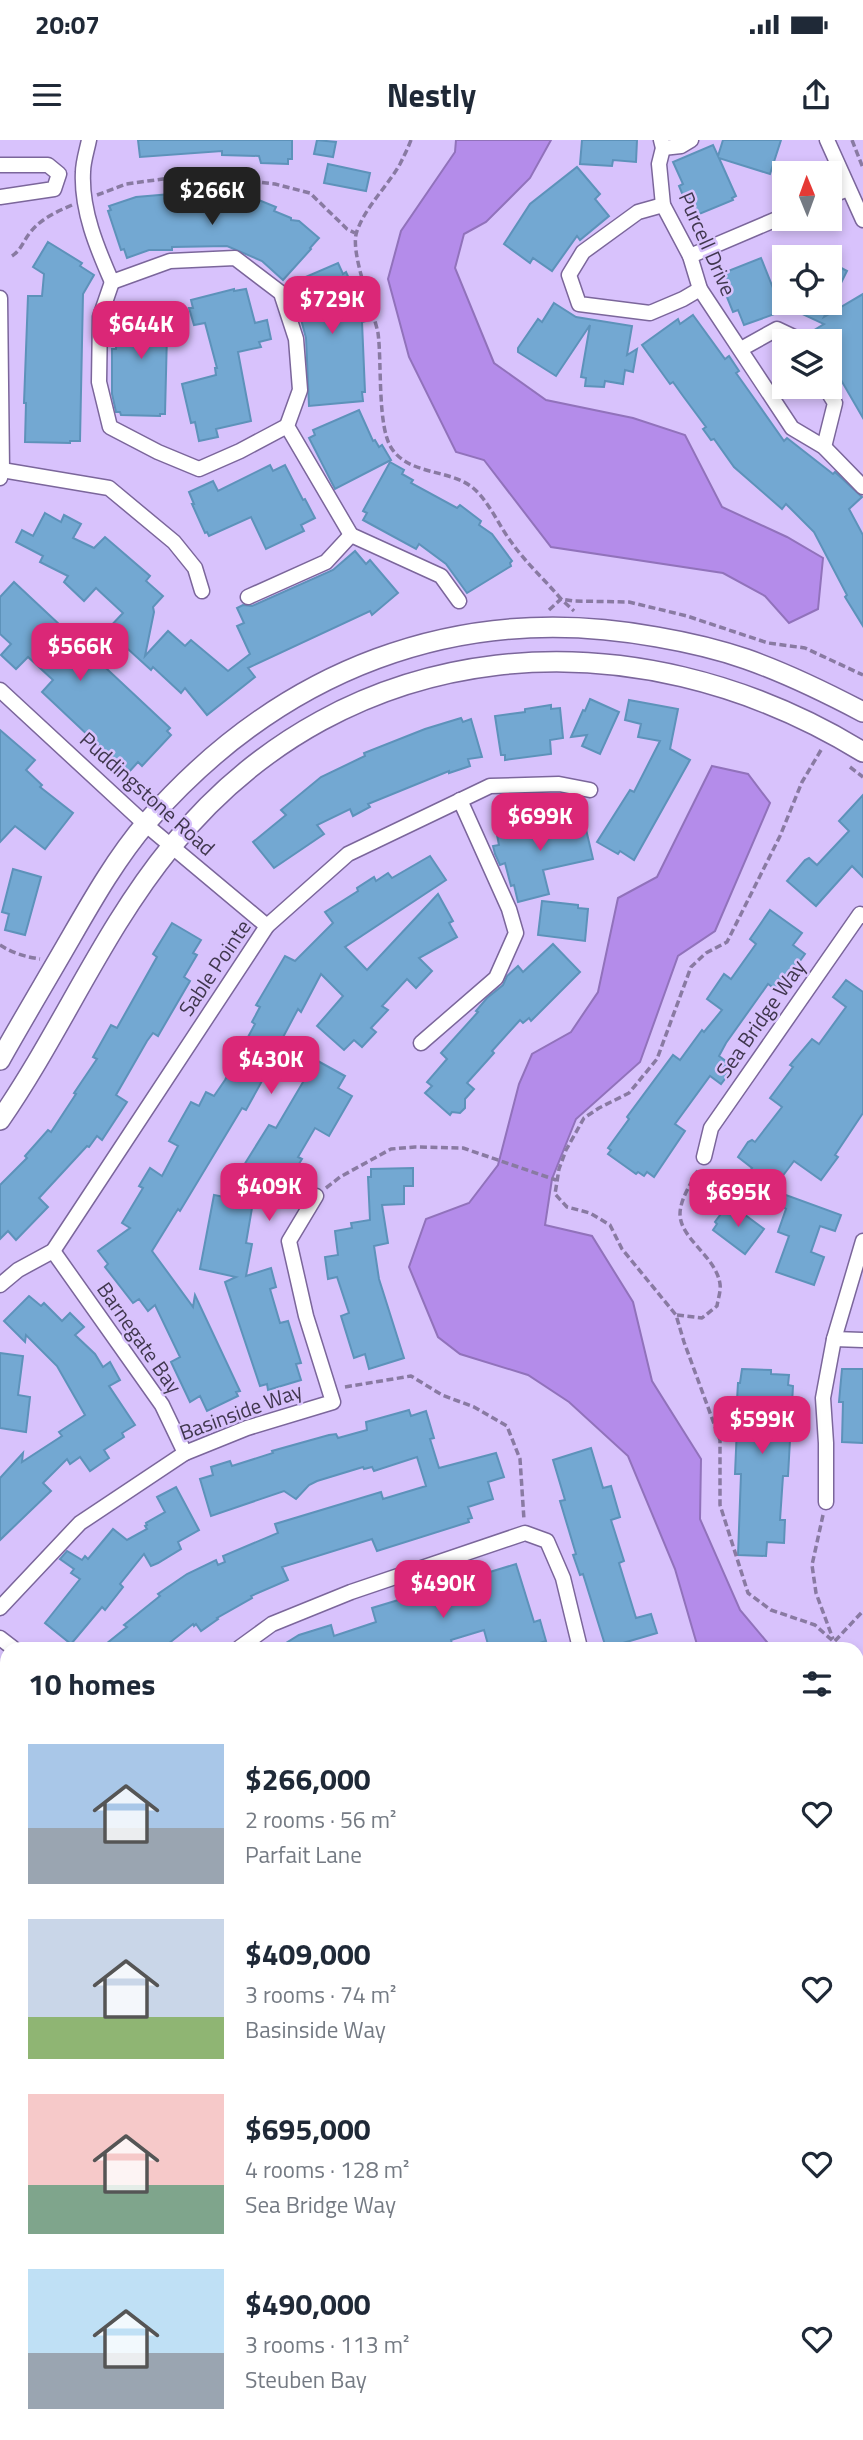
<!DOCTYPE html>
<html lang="en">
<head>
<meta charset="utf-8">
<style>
  :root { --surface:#fff; --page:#f2f2f3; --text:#1f2937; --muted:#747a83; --accent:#db2777 }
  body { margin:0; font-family:"Titillium Web",sans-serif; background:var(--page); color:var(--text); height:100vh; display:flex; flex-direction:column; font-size:26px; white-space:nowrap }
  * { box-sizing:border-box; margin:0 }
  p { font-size:23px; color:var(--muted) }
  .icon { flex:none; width:38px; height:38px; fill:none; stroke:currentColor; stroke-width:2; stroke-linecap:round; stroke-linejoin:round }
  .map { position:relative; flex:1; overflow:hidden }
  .details { position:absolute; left:0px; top:1502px; width:864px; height:800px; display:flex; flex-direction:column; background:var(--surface); border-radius:21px 21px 0 0; box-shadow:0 4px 10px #0003 }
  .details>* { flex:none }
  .needle { width:46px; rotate:359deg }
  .buttons { position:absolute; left:772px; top:21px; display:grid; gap:14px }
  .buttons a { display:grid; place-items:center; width:70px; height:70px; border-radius:0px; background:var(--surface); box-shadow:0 4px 10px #0003; font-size:35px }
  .price { position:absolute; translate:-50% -60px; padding:0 16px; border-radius:14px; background:var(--accent); color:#fff; font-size:23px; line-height:46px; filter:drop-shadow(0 2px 4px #0008) }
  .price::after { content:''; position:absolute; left:50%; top:42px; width:21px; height:16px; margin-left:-10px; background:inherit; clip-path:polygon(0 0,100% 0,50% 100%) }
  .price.current { background:#222; color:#fff }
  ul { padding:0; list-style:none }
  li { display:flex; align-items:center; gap:21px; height:175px; padding:0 28px }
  li span { display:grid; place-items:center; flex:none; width:196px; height:140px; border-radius:0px; color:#555 }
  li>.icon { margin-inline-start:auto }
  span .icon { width:84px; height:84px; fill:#fffc; stroke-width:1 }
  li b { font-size:30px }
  h2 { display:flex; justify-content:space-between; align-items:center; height:84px; padding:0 28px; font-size:30px }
  .status { display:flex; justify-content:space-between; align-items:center; height:49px; padding:0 35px; background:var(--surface); direction:ltr }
  .status svg { height:19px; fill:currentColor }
  header { display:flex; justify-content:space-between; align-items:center; height:91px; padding:0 28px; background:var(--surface); font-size:32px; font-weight:700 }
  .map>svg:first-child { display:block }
</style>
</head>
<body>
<div class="status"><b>20:07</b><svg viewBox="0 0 49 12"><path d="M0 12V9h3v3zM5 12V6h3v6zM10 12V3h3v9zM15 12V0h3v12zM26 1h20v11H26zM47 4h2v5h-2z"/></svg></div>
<header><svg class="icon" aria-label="menu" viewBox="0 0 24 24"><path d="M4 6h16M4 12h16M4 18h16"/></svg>Nestly<svg class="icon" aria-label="share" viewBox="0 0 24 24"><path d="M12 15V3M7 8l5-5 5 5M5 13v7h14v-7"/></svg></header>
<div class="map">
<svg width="863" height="2300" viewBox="0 0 863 2300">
  <rect width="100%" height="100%" fill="#d8c2fc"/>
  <g fill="#b48cea" stroke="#9172bb" stroke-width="2">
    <polygon points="456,0 551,0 530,38 486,82 464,94 455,128 494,223 546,260 633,278 685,295 722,367 787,397 823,418 818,469 789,483 765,456 723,433 551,407 484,320 456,312 409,217 388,139 401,91 455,12"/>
    <polygon points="712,626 748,634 770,663 715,791 678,816 640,922 576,979 552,1039 545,1085 592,1096 633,1162 652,1241 701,1319 700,1379 740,1470 772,1508 698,1508 675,1429 628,1316 569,1262 528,1235 460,1214 438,1197 409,1127 426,1079 469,1063 498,1025 519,944 532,914 571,892 598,852 618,758 657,737"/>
    <polygon points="858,1685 863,1701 863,1959 858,1936"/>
    <polygon points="7,1757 7,1842 0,1839 0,1762"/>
    <polygon points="863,2208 863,2300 339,2300 339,2294 858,2294 858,2211"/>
  </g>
  <g fill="#73a8d2" stroke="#5d92ba" stroke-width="2">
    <polygon points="138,0 292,0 292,19 288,19 288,24 261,23 259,16 222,15 222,11 140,17"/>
    <polygon points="317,0 336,2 333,17 314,14"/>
    <polygon points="582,0 637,0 636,22 613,20 612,26 580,24"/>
    <polygon points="723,0 781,0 770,34 719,18 736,56 732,58 733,60 692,77 679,46 683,44 673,22 713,5 718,16"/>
    <polygon points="328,24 370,33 366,51 324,43"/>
    <polygon points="577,27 600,54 595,59 609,76 580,100 577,96 552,131 533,118 530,123 504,104 530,64"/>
    <polygon points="206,51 224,51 249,61 251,57 276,67 274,71 291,78 291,80 299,81 319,98 310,108 311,109 283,140 262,121 227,106 172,107 172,110 149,110 127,118 124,109 121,110 108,71 111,70 109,66 136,57"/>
    <polygon points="48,102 82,123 80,126 94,135 83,154 80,301 70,301 70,303 25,302 26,263 24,263 28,156 42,156 44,134 33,127"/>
    <polygon points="761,118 779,163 830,163 830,122 847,131 824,177 863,154 863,278 830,221 830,201 817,201 811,192 824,184 779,163 783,171 744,185 738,170 733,172 718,135"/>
    <polygon points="338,123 343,134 346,132 360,162 362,162 366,181 362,182 365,252 362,252 363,261 309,266 306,198 299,172 287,145"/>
    <polygon points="234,149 234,151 246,149 255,183 267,180 271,199 259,202 261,207 238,212 251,281 216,289 218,297 199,301 195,282 191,283 182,244 216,235 215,228 217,228 205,183 194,185 189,168 193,168 191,160"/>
    <polygon points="554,163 576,177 632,186 627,215 637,209 633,232 625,230 623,244 605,241 604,247 585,246 586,238 581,237 590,185 556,236 518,212 518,208 538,179 542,182"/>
    <polygon points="135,166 171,167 170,194 167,194 165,274 160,274 160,276 121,275 120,272 116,272 112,254 112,209 116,209 117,169 135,169"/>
    <polygon points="693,175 725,219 729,216 739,231 736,233 746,247 784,301 787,298 833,334 835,332 862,357 849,369 863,395 863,486 845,457 847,455 814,392 786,364 782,369 734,327 714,299 711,300 703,289 706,287 683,256 673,242 670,244 642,205 678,179 680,184"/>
    <polygon points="359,270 373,301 375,300 379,307 382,305 391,320 335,349 309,298 315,295 313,290"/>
    <polygon points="390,322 404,330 402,334 413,340 411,343 457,368 460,365 481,381 479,385 492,394 512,421 510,423 511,426 467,453 446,424 419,404 416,409 363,380 367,373 363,371"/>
    <polygon points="270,325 273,331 285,325 303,360 305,359 315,378 301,385 304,391 266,409 251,377 209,396 207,392 205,393 192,364 194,364 189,352 213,341 218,351"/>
    <polygon points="45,373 61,382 64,375 81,384 73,398 94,408 105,397 150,436 146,441 163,456 153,467 154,472 145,516 168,491 185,506 191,500 228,531 250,514 237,486 244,483 237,468 243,465 252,466 333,430 355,411 366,424 370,420 398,453 372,475 370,471 248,528 255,537 207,575 185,548 181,553 153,527 151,530 107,490 123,473 96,448 84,461 64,442 68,436 40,422 43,416 16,402 22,390 33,396"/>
    <polygon points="14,442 170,588 167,591 171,595 142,626 138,622 128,633 42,552 53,540 28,517 16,529 1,515 11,504 0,494 0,457"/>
    <polygon points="590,559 619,572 600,614 582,606 587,595 571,597 583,570 585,571"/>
    <polygon points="629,560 678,569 670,609 690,620 634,720 620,711 618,714 597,702 630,650 634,652 660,601 638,597 641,584 625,580"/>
    <polygon points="551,565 551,569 560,568 563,598 550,600 551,614 505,620 505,615 501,615 495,576 525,572 525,569"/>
    <polygon points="461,578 463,582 471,579 482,617 468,619 470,626 449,633 449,631 368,664 370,667 353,676 350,669 317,685 324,694 274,728 253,702 286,675 281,670 321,637 365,616 364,613 425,589"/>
    <polygon points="0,590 35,620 26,630 42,645 40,647 73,673 45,709 15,686 0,702"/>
    <polygon points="863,655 863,737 852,726 816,766 787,741 805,720 809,718 817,725 849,691 839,681"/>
    <polygon points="570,678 572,688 585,685 593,719 543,730 549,754 518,762 514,745 511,746 505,723 500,725 495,714 493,706 499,705 496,690 524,683 525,686 536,685"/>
    <polygon points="430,716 446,740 345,807 367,830 438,754 453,781 449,783 457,797 419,818 432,831 416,848 407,839 382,866 388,870 371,888 376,892 362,907 354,900 344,910 317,886 343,856 321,834 301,872 298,869 281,901 283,903 246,970 242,968 180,1071 178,1069 152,1111 193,1167 195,1155 240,1251 236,1252 238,1256 207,1271 200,1256 190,1262 171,1222 180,1217 155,1165 148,1171 139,1159 133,1163 105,1127 108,1124 98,1111 130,1088 122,1083 143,1048 139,1046 150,1028 162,1036 178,1006 169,1001 191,962 199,966 206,952 214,956 225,940 255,884 252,882 260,867 256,865 285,816 295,821 333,783 325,772 358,751 357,748 374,737 376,741 388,733 392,738"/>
    <polygon points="13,729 41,737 25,795 5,790 9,774 2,772"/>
    <polygon points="542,761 578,765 578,768 588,769 585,801 538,795"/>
    <polygon points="770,770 802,793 793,805 805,814 778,851 768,844 726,903 719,916 734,927 721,944 710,936 675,984 685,991 654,1037 647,1032 644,1036 638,1032 636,1034 608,1014 611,1010 608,1008 629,979 627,977 673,915 680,920 702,890 704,892 722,870 707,859 724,834 731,839 756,804 750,799"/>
    <polygon points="172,783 201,800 193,813 197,815 184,837 190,841 158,896 153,893 147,901 116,955 127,962 102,1000 97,996 89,1007 87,1006 39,1058 48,1067 16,1100 8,1091 0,1099 0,1045 27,1018 25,1016 48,990 51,992 76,954 74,953 97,919 93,917 111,885 117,888 157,817 153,814"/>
    <polygon points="553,804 580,832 531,881 529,878 523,883 520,880 492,911 494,913 467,943 474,949 465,959 465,968 460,973 452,972 450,975 425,953 432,946 427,942 447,919 441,913 478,872 476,871 487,858 503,845 507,836 518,826 523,832"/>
    <polygon points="846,840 863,852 863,973 835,1015 838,1017 821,1040 794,1021 772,1050 841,1075 835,1091 820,1086 811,1112 824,1117 814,1145 776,1132 789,1096 778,1092 786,1069 744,1039 752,1028 738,1017 748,1002 752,1000 755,1002 782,967 770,958 793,927 790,925 812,899 819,904 846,867 833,857"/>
    <polygon points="316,920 345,936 338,948 352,956 329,996 315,988 298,1017 302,1019 278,1058 271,1054 263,1068 253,1062 246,1103 252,1104 246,1136 271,1128 276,1147 270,1149 280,1183 288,1181 301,1223 296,1224 301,1240 268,1250 267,1244 260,1246 225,1142 236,1137 200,1129 214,1055 224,1057 269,985 276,988"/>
    <polygon points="413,1028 413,1046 404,1046 404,1064 382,1065 388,1103 374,1106 379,1139 404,1218 369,1229 365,1214 354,1218 341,1176 349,1173 337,1137 328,1139 325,1117 338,1115 335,1091 352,1088 351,1083 370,1080 368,1037 371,1037 371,1029"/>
    <polygon points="729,1063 764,1089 745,1114 713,1090 717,1084 715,1082"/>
    <polygon points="29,1156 41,1166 44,1163 62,1181 70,1173 84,1187 75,1195 95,1214 103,1227 110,1222 120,1240 109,1246 135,1285 122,1293 124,1297 104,1310 109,1318 90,1331 80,1317 70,1324 67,1319 43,1343 51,1351 0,1400 0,1338 23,1313 22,1322 62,1296 59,1292 85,1275 57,1226 26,1195 25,1202 4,1181"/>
    <polygon points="0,1213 23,1216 18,1255 30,1257 26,1292 0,1288"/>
    <polygon points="742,1229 771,1230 771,1234 789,1235 788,1245 793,1246 788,1336 783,1336 780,1380 785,1380 784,1403 767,1402 766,1416 738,1415 741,1334 735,1334 737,1287 730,1287 731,1260 737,1260 738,1243 740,1243"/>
    <polygon points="842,1229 863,1229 863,1303 842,1302 843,1262 839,1262"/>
    <polygon points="409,1270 411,1276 426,1271 434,1298 430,1299 439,1328 496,1313 504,1337 488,1342 493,1359 468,1367 472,1378 468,1379 469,1382 377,1411 372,1399 282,1427 288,1440 251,1456 252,1458 217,1478 218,1479 201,1491 196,1484 194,1486 193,1484 163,1508 101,1508 127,1487 124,1485 160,1456 158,1454 187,1434 216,1420 218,1425 225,1422 223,1416 278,1393 275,1384 381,1352 383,1359 426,1346 417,1317 374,1331 372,1327 364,1329 363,1327 317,1341 309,1345 296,1359 284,1351 211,1376 200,1339 213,1335 211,1327 230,1321 232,1326 273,1313 272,1311 329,1295 336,1294 338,1298 367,1290 366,1282"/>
    <polygon points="591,1308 603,1348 611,1346 620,1377 611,1380 624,1421 619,1423 636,1478 651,1474 657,1493 606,1508 583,1434 580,1435 573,1415 576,1414 560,1361 565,1360 553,1320"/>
    <polygon points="176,1347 199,1390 178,1402 181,1409 158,1423 151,1426 144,1414 120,1444 123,1447 105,1470 102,1467 71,1504 45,1483 80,1439 71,1433 74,1429 60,1419 67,1411 82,1420 85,1416 88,1419 113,1389 127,1400 147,1389 145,1386 147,1385 146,1383 165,1372 157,1357"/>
    <polygon points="516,1424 534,1482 540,1480 546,1501 524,1508 489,1508 484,1490 451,1500 453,1508 278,1508 299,1495 331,1485 334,1496 376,1482 372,1468 405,1458 444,1447 447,1459 484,1448 480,1435"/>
  </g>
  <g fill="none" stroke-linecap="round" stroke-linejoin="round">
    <defs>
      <g id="street">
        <path d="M89,0C87,10 83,22 83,32C81,70 97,108 112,142"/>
        <polyline points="661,0 663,8 659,24 663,65 690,116 700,149 792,288 824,307 863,347"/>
        <polyline points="827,0 863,80"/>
        <polyline points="663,8 681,6 691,0"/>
        <polyline points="0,25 48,25 59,34 54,49 0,57"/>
        <polyline points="830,56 848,49"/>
        <polyline points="663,65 638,72 583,112 569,135 579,164 650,173 683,159 700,149"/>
        <polyline points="690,116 784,76"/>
        <polyline points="112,142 170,121 235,118 281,153 296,199 300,250 287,286 351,395 441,436 459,461"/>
        <polyline points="112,142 100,177 99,242 110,287 158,312 199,329 240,311 287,286"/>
        <polyline points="0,158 2,330 0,338"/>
        <polyline points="741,209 777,189 796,198 798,201"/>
        <polyline points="824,307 835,263 825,247"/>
        <polyline points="2,330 109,348 174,402 195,428 202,451"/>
        <polyline points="248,457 326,422 351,395"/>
        <polyline points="0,550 145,684 267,786"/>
        <polyline points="421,903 496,838 516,793 509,769 460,660"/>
        <polyline points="704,1017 711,988 860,774 863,776"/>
        <polyline points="53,1111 162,1265 185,1313"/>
        <polyline points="0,1145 18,1130 53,1111 267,786 348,714 490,646 559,644 590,650"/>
        <polyline points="834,1199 863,1200"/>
        <polyline points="826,1362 826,1303 823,1258 834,1199 863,1101"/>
        <polyline points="0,1468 80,1383 185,1313 247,1288 333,1262 306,1176 289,1101 316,1056"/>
        <polyline points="0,1498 13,1508"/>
        <polyline points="239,1508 272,1484 351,1452 525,1393 547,1401 563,1438 580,1508"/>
        <polyline points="0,1646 7,1653"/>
        <polyline points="0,2051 4,2072"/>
        <polyline points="228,2300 228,2294"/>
      </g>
      <g id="secondary">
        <path d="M0,920C23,879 47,839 70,799C93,759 117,717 147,682C280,530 457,460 657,497C686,502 717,509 746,519C786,533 825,552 863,572"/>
        <path d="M0,980C61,892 103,790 171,707C347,490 633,471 863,612"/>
      </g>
    </defs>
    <use href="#street" stroke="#7b669b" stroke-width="17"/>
    <use href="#secondary" stroke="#7b669b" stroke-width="22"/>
    <g stroke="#897aa2" stroke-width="3.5" stroke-dasharray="7 3.5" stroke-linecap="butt">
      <path d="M411,0C408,8 404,16 400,24C387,47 366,66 357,91C349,111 373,169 378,193C382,222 377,288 392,309C410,335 448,329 472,347C490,362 498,385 512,403C526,423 545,440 561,459L573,461L629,462L687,476L768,503L805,508L863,535"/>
      <polyline points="852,0 863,28"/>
      <polyline points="97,55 126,44 192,35 275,44 310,53 347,89 355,93"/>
      <path d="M12,116C21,110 23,102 29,94C40,79 56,72 72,65"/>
      <polyline points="549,470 561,459 574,471"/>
      <polyline points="821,610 802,642 780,696 727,802 706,813 691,827 657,919 629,953 599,968 584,978 566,1010 559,1029 555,1054 567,1067 590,1073 610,1085 622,1109 676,1175 684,1202 720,1300 720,1365 748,1453 771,1470 815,1485 834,1502 835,1508"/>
      <polyline points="850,627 863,637"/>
      <path d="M0,805C12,813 26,817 40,819"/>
      <polyline points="326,1048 340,1037 391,1009 415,1007 463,1008 556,1040"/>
      <path d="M677,1175L702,1178L717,1166C718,1159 721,1151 720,1144C716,1116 680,1099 680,1074C680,1059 692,1042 699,1028"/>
      <polyline points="345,1247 411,1236 442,1255 474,1267 507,1286 520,1319 524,1380"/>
      <polyline points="823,1375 812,1425 816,1453 833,1499"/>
      <polyline points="841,1508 834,1502 863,1471"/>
      <polyline points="858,1523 863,1529"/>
      <polyline points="858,1671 863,1685"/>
      <polyline points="0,1707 6,1667"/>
      <polyline points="0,1720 7,1714"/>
      <polyline points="0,1858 7,1861"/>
      <polyline points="858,2176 863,2179"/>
      <polyline points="326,2294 326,2300"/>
    </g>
    <use href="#street" stroke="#fff" stroke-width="14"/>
    <use href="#secondary" stroke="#fff" stroke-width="19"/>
  </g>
  <g text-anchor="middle" stroke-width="5" stroke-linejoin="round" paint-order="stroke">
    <g font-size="21" fill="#40374e" stroke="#d8c2fc">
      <text transform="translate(707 104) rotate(66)" y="7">Purcell Drive</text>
      <text transform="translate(147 654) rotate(42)" y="7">Puddingstone Road</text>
      <text transform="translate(215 828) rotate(-56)" y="7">Sable Pointe</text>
      <text transform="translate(761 879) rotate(-55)" y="7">Sea Bridge Way</text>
      <text transform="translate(139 1198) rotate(55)" y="7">Barnegate Bay</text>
      <text transform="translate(241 1272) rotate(-20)" y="7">Basinside Way</text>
    </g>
  </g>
</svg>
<div class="buttons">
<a><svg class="needle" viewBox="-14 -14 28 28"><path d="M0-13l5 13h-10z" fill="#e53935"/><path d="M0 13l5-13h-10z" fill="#747a83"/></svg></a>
<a><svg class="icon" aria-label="locate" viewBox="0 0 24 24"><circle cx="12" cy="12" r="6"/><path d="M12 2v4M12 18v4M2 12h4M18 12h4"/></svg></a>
<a><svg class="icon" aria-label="layers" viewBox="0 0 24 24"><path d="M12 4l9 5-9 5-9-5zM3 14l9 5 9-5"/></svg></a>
</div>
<b class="price current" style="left:212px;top:87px">$266K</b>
<b class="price" style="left:332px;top:196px">$729K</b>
<b class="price" style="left:141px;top:221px">$644K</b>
<b class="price" style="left:80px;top:543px">$566K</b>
<b class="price" style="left:540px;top:713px">$699K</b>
<b class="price" style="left:271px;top:956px">$430K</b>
<b class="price" style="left:269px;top:1083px">$409K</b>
<b class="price" style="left:738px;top:1089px">$695K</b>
<b class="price" style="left:762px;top:1316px">$599K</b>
<b class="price" style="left:443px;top:1480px">$490K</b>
<section class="details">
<h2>10 homes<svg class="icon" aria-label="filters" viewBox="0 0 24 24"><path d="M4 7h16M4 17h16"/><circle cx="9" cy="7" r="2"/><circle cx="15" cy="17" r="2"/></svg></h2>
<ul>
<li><span style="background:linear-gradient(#a9c7e8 60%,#9aa5b1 0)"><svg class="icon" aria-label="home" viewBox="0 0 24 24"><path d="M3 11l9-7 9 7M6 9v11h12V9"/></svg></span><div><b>$266,000</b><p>2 rooms · 56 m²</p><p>Parfait Lane</p></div><svg class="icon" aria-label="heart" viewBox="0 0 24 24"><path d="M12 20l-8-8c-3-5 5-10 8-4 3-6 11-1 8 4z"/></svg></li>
<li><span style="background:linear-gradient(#c9d6e8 70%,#8fb573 0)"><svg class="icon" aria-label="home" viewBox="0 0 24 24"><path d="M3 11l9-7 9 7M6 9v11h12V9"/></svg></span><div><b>$409,000</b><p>3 rooms · 74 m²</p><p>Basinside Way</p></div><svg class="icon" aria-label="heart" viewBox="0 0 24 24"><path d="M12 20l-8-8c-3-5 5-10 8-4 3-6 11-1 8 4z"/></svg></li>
<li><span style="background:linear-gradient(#f6c9c9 65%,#7fa58c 0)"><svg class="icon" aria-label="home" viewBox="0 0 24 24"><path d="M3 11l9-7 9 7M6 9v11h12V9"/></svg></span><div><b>$695,000</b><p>4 rooms · 128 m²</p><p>Sea Bridge Way</p></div><svg class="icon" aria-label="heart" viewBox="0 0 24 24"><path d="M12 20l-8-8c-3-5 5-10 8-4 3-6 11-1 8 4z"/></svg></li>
<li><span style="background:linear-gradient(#bfe0f5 60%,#9aa5b1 0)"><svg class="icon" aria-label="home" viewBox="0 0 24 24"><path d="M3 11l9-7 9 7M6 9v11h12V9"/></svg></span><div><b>$490,000</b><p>3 rooms · 113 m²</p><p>Steuben Bay</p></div><svg class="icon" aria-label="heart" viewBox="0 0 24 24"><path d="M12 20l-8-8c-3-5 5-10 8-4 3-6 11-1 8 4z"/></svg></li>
</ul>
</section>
</div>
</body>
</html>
